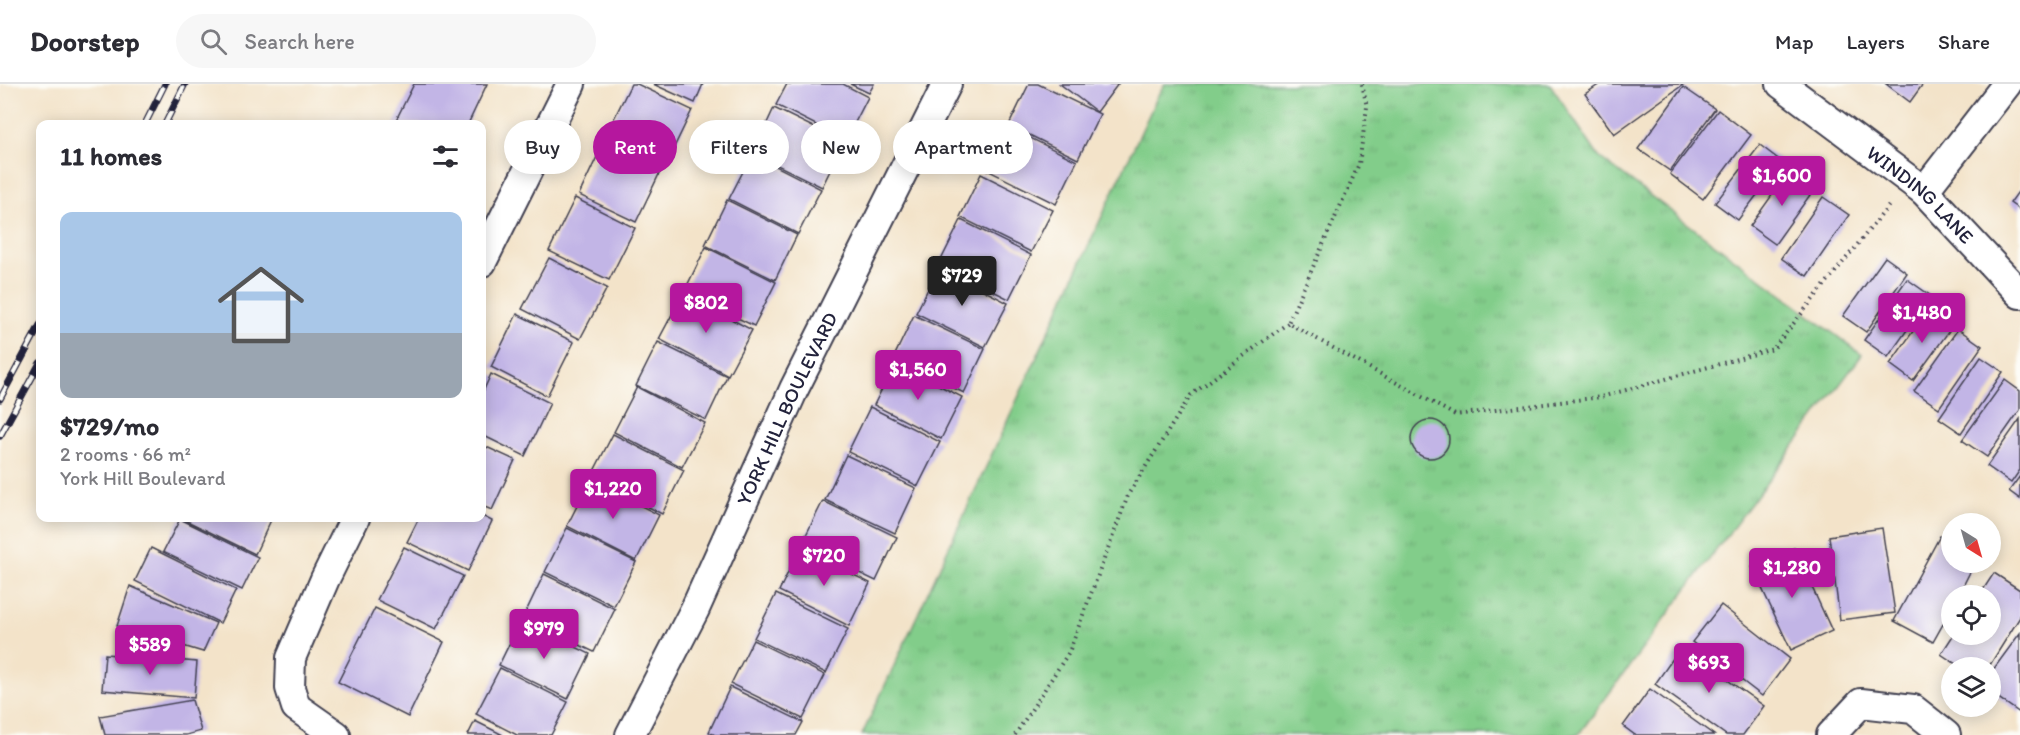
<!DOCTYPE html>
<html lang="en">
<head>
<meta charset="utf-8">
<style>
  :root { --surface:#fff; --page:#f7f7f7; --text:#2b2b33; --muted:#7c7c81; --line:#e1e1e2; --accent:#b5179e }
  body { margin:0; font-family:Itim,sans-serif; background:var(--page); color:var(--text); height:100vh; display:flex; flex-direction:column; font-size:22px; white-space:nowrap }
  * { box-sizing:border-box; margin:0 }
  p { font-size:20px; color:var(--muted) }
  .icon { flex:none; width:33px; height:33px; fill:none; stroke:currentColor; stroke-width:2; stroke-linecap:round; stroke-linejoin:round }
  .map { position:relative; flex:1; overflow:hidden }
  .drawer { position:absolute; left:36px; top:36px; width:450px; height:402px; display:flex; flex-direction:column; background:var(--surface); border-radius:12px; box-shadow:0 3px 15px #0003 }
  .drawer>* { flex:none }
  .guide { position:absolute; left:504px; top:36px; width:570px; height:54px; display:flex; gap:12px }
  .needle { width:39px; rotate:143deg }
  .fabs { position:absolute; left:1941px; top:429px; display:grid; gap:12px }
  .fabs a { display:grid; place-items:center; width:60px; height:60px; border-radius:50%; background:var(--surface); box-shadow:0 3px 15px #0003; font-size:30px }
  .price { position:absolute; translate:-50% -51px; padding:0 14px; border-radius:6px; background:var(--accent); color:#fff; font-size:20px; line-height:39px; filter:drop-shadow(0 2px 3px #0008) }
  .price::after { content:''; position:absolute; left:50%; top:36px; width:18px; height:14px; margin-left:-9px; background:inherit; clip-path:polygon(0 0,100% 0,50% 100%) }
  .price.current { background:#222; color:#fff }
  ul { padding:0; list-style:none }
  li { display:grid; align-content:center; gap:12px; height:318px; padding:0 24px }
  li span { display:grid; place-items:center; height:186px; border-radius:12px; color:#555 }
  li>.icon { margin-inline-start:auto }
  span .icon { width:108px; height:108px; fill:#fffc; stroke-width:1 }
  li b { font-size:26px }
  h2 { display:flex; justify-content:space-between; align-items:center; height:72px; padding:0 24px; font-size:26px }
  .pill { padding:0 21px; border-radius:27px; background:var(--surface); box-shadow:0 3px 15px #0003; font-size:21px; line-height:54px }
  .pill.current { background:var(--accent); color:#fff }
  header { display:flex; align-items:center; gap:36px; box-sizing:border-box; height:84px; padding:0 30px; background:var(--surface); border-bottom:2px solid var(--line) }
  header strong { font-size:28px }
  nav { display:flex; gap:33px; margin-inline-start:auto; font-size:21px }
  .search { width:420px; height:54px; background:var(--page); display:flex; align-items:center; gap:15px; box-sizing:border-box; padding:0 21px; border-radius:33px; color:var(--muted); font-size:22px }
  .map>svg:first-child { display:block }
</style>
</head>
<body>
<header>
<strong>Doorstep</strong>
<div class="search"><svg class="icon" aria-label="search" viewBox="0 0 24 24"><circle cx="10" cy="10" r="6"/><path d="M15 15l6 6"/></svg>Search here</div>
<nav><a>Map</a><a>Layers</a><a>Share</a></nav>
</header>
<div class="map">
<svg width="2020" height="651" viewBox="0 0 2020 651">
  <defs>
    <pattern id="park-tufts" width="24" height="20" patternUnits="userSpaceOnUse" patternTransform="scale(1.5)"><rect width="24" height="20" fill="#82cd8a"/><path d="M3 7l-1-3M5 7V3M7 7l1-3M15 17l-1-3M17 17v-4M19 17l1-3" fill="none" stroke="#70b078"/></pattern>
  </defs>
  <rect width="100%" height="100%" fill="#fdfcf7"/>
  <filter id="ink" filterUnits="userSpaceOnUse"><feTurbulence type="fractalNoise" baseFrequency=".0167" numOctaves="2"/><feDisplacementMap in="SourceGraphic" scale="12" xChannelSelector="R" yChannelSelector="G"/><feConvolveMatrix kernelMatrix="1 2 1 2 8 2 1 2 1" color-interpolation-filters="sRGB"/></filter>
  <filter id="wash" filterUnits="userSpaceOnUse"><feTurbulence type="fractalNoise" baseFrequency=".008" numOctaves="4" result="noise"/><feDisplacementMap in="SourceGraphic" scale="24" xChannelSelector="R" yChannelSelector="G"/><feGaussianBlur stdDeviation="1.35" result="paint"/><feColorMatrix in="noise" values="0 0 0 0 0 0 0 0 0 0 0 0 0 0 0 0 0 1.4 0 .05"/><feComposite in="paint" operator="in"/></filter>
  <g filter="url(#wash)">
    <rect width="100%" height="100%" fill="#f3e3c9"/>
    <polygon fill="url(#park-tufts)" stroke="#527862" stroke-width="1.5" points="1165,0 1550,0 1599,73 1862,271 1578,651 862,651 1159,9"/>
    <g id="blocks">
      <g fill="#c2b5e6">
        <polygon points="414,0 487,0 468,40 394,40"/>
        <polygon points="631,0 637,0 692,26 666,80 606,51"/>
        <polygon points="653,0 703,0 695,19"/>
        <polygon points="787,0 843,0 868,13 846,56 776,21"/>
        <polygon points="850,0 874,0 869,9"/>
        <polygon points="1029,0 1038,0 1100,30 1078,75 1009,41"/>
        <polygon points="1060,0 1118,0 1097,28"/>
        <polygon points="1600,0 1684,0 1614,50 1585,10"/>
        <polygon points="1886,0 1923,0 1910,18"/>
        <polygon points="1683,3 1715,25 1670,87 1638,65"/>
        <polygon points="774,24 844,58 822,103 753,69"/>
        <polygon points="1718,26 1751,51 1703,115 1670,90"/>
        <polygon points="1008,43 1077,77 1056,120 987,86"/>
        <polygon points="604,58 661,86 636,138 579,111"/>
        <polygon points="1760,61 1782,78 1738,136 1715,119"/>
        <polygon points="752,70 821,105 798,150 729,115"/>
        <polygon points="1790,86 1815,104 1775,160 1750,142"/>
        <polygon points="981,90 1053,126 1031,168 960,133"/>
        <polygon points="2020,105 2020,126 2010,119"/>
        <polygon points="1823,113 1849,131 1807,192 1781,174"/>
        <polygon points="575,114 635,144 609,196 549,167"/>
        <polygon points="727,116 797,151 775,196 705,161"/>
        <polygon points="961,136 1031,171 1009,215 939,180"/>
        <polygon points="706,163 776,198 754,242 684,208"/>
        <polygon points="1885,173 1907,189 1866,248 1843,232"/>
        <polygon points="549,174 607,204 580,255 522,225"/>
        <polygon points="939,183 1008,219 985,263 916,229"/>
        <polygon points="1907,195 1931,212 1888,273 1864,256"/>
        <polygon points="683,210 752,246 728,291 659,255"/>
        <polygon points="1930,223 1954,240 1913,297 1890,280"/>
        <polygon points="517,230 574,258 547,312 491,283"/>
        <polygon points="914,231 985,265 964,309 893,275"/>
        <polygon points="1958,245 1982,262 1939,324 1914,307"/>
        <polygon points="658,258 727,292 706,336 636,302"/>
        <polygon points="1981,273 2003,288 1961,349 1939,334"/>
        <polygon points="895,279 962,313 941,355 874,321"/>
        <polygon points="491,290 550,319 525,372 482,351 482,310"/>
        <polygon points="2005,296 2020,307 2020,326 1987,373 1962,356"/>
        <polygon points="637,303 705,339 682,383 614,348"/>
        <polygon points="870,323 940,358 918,402 848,368"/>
        <polygon points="2020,335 2020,386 2011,399 1987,382"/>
        <circle cx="1430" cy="355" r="19"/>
        <polygon points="613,350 684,386 662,430 591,393"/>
        <polygon points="482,361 515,376 492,426 482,422"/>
        <polygon points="846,371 916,404 895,449 825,416"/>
        <polygon points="2020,392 2020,415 2009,407"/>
        <polygon points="590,396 659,431 636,477 567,442"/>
        <polygon points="823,417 897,453 876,497 801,461"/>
        <polygon points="482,432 492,437 468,487 407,458 419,434 482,434"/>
        <polygon points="181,434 265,434 271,436 255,470"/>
        <polygon points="180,435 258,473 242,506 163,468"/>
        <polygon points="567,444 636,478 614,522 545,488"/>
        <polygon points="1882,444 1895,529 1840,536 1829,452"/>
        <polygon points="1940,452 1952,458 1952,478 1975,478 1958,512 1952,512 1952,524 1933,558 1894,537"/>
        <polygon points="404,463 463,492 436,545 377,516"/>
        <polygon points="151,464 236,506 220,539 135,497"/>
        <polygon points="800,464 870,499 849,542 779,507"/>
        <polygon points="1794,464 1832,547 1791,566 1752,483"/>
        <polygon points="1994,489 2020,506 2020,533 1988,584 1962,584 1941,570 1954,550 1990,550 1990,512 1979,512"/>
        <polygon points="544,490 615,525 594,568 523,534"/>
        <polygon points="130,502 216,539 203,568 117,542"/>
        <polygon points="776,510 848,545 826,589 754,554"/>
        <polygon points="1721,521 1790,575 1762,612 1692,558"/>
        <polygon points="375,524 444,558 408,633 338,598"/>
        <polygon points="521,536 590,570 568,615 499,581"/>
        <polygon points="2020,549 2020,629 1990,608 1990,590"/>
        <polygon points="753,556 825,591 803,635 731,600"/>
        <polygon points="1681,563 1764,622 1743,651 1726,651 1655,600"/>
        <polygon points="105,570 197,578 194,614 102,606"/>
        <polygon points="500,584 568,618 551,651 517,651 476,630"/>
        <polygon points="730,603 803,638 796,651 715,651 709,648"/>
        <polygon points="1650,605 1714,651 1635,651 1623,642"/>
        <polygon points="192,616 201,647 186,651 105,651 100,632"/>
        <polygon points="475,637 503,651 468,651"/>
      </g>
    </g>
  </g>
  <g filter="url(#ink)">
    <use href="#blocks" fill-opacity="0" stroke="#413f50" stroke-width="1.5"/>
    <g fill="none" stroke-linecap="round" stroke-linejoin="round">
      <defs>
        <g id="minor">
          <path id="s1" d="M1781,0L1924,107L2020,210"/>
          <polyline points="1924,107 2007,0"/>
          <polyline points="482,178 571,0"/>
          <polyline points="336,651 296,623 290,604 291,574 325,495 355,434"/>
          <path id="s2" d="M630,651L695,525L794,305L947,0"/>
          <polyline points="1831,651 1861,619 1913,625 1946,651"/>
        </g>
      </defs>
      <use href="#minor" stroke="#413f50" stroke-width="32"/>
      <g stroke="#413f50" stroke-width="4" stroke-dasharray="1.5 4.5" stroke-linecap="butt">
        <polyline points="1362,0 1367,23 1359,80 1288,239 1455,331 1601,313 1773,265 1891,119"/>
        <polyline points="1015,651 1069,568 1129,409 1191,311 1288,239"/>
      </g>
      <use href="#minor" stroke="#fff" stroke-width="28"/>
      <defs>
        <g id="rail">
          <polyline points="145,40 165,0"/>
          <polyline points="165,40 185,0"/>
          <polyline points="0,315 40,241"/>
          <polyline points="0,352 40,279"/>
        </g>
      </defs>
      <use href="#rail" stroke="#22223b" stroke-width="7"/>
      <use href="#rail" stroke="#fdfcf7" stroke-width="4.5" stroke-dasharray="14" stroke-linecap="butt"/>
    </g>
  </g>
  <g text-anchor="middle" stroke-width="4.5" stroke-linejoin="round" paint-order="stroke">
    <g font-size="20" fill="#22223b" stroke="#fdfcf7">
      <text dy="7" stroke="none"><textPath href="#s1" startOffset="178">WINDING LANE</textPath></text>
      <text dy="7" stroke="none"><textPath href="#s2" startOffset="362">YORK HILL BOULEVARD</textPath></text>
    </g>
  </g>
</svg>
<div class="fabs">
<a><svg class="needle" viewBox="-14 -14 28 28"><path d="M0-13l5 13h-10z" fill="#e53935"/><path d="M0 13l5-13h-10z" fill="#7c7c81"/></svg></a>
<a><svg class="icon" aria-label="locate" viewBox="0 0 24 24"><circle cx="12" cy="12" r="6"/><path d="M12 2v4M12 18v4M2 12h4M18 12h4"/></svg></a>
<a><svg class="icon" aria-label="layers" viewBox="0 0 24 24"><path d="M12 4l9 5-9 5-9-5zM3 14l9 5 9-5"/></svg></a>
</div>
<b class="price" style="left:1782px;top:123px">$1,600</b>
<b class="price current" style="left:962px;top:223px">$729</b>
<b class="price" style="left:706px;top:250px">$802</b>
<b class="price" style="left:1922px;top:260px">$1,480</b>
<b class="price" style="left:918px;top:317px">$1,560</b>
<b class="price" style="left:613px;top:436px">$1,220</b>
<b class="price" style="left:824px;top:503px">$720</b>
<b class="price" style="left:1792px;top:515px">$1,280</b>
<b class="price" style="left:544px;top:576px">$979</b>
<b class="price" style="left:150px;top:592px">$589</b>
<b class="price" style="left:1709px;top:610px">$693</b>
<div class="guide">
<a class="pill">Buy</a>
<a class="pill current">Rent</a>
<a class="pill">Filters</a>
<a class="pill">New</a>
<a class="pill">Apartment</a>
</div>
<section class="drawer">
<h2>11 homes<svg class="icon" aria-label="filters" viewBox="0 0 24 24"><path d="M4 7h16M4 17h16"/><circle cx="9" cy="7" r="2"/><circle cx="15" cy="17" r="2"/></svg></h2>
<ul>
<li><span style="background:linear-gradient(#a9c7e8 65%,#9aa5b1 0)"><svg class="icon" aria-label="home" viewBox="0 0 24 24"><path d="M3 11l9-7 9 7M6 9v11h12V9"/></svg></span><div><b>$729/mo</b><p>2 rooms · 66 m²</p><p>York Hill Boulevard</p></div></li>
</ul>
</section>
</div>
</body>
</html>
